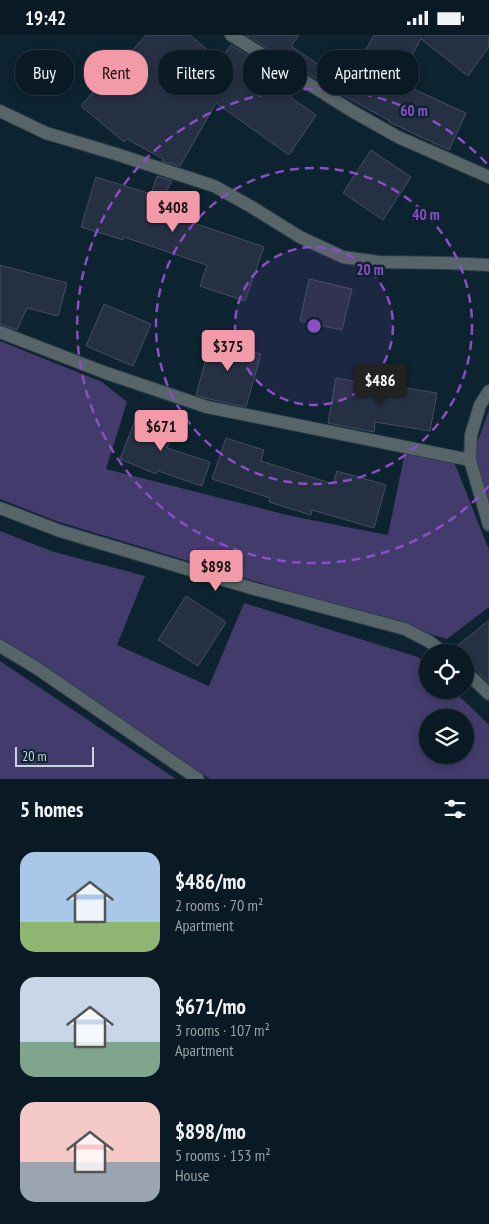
<!DOCTYPE html>
<html lang="en">
<head>
<meta charset="utf-8">
<style>
  :root { --surface:#0a1a24; --page:#13232c; --text:#f1f3f6; --muted:#99a1a6; --line:#2a3841; --accent:#f39aa9 }
  body { margin:0; font-family:"PT Sans Narrow",sans-serif; background:var(--page); color:var(--text); height:100vh; display:flex; flex-direction:column; font-size:19px; white-space:nowrap }
  * { box-sizing:border-box; margin:0 }
  p { font-size:16px; color:var(--muted) }
  .icon { flex:none; width:28px; height:28px; fill:none; stroke:currentColor; stroke-width:2; stroke-linecap:round; stroke-linejoin:round }
  .map { position:relative; height:744px; overflow:hidden }
  .details { display:flex; flex-direction:column; background:var(--surface); flex:1 }
  .details>* { flex:none }
  .guide { position:absolute; left:15px; top:15px; width:460px; height:45px; display:flex; gap:10px }
  .tools { position:absolute; left:419px; top:609px; display:grid; gap:10px }
  .tools a { display:grid; place-items:center; width:55px; height:55px; border-radius:50%; background:var(--surface); box-shadow:0 2px 8px #0003,0 0 0 1px var(--line); font-size:25px }
  .scale { position:absolute; left:15px; bottom:12px; width:79px; box-sizing:border-box; padding-left:5px; border:2px solid #c8d5de; border-top:0; font-size:14px; line-height:18px; white-space:nowrap; color:#c8d5de; -webkit-text-stroke:4px #0d2330; paint-order:stroke }
  .price { position:absolute; translate:-50% -42px; padding:0 11px; border-radius:5px; background:var(--accent); color:#111; font-size:16px; line-height:32px; filter:drop-shadow(0 1px 2px #0008) }
  .price::after { content:''; position:absolute; left:50%; top:30px; width:15px; height:11px; margin-left:-8px; background:inherit; clip-path:polygon(0 0,100% 0,50% 100%) }
  .price.active { background:#222; color:#fff }
  ul { padding:0; list-style:none }
  li { display:flex; align-items:center; gap:15px; height:125px; padding:0 20px }
  li span { display:grid; place-items:center; flex:none; width:140px; height:100px; border-radius:15px; color:#555 }
  li>.icon { margin-inline-start:auto }
  span .icon { width:60px; height:60px; fill:#fffc; stroke-width:1 }
  li b { font-size:21px }
  h2 { display:flex; justify-content:space-between; align-items:center; height:60px; padding:0 20px; font-size:21px }
  .pill { padding:0 18px; border-radius:20px; background:var(--surface); box-shadow:0 2px 8px #0003,0 0 0 1px var(--line); font-size:18px; line-height:45px }
  .pill.active { background:var(--accent); color:#111 }
  .status { display:flex; justify-content:space-between; align-items:center; height:35px; padding:0 25px; background:var(--surface); direction:ltr }
  .status svg { height:14px; fill:currentColor }
  .map>svg:first-child { display:block }
</style>
</head>
<body>
<div class="status"><b>19:42</b><svg viewBox="0 0 49 12"><path d="M0 12V9h3v3zM5 12V6h3v6zM10 12V3h3v9zM15 12V0h3v12zM26 1h20v11H26zM47 4h2v5h-2z"/></svg></div>
<div class="map">
<svg width="489" height="744" viewBox="0 0 489 744">
  <rect width="100%" height="100%" fill="#0d2330"/>
  <g fill="#433b6b" fill-rule="evenodd">
    <polygon points="0,306 102,347 127,367 106,434 291,481 388,500 405,417 453,424 489,515 489,572 447,604 59,487 0,464"/>
    <polygon points="489,375 489,467 471,425"/>
    <path d="M0,496L51,516L145,541L117,610L209,651L244,568L418,622L427,631L428,655H453L489,690V744H210L0,605ZM428,682H465V720H428Z"/>
    <polygon points="0,626 176,744 0,744"/>
  </g>
  <g fill="#263043" stroke="#434e62">
    <polygon points="146,0 190,0 220,26 231,10 297,51 291,63 316,80 289,120 216,68 180,131 162,126 163,124 127,104 124,107 81,71 115,31 117,33"/>
    <polygon points="246,0 299,0 291,11 341,45 334,55"/>
    <polygon points="374,0 489,0 489,12 468,41 421,4 398,47 466,78 449,115 389,87 390,86 341,59"/>
    <polygon points="371,115 411,142 383,185 343,158"/>
    <polygon points="157,141 172,146 163,162 196,172 191,187 264,212 245,266 200,251 207,230 124,202 123,205 81,192 96,142 151,159"/>
    <polygon points="0,230 67,248 58,281 27,273 17,295 0,289"/>
    <polygon points="309,244 352,254 342,295 300,286"/>
    <polygon points="104,269 151,289 133,331 86,311"/>
    <polygon points="213,299 245,308 243,315 261,319 246,372 209,364 196,360"/>
    <polygon points="336,343 394,353 394,351 437,358 430,396 375,387 374,397 328,388"/>
    <polygon points="138,378 175,393 167,413 210,427 202,451 158,436 156,439 120,424"/>
    <polygon points="226,403 264,415 261,426 333,449 337,436 386,450 374,493 312,475 311,480 269,467 270,463 212,444"/>
    <polygon points="186,561 226,587 198,631 158,605"/>
    <polygon points="489,585 489,648 480,639 465,620 465,618 463,618 457,611"/>
  </g>
  <g fill="none" stroke-linecap="round" stroke-linejoin="round">
    <defs>
      <g id="minor">
        <polyline points="231,0 352,76 398,102 489,142"/>
        <polyline points="0,76 46,98 116,119 214,151 250,171 300,202 343,222 379,227 445,228 489,230"/>
        <polyline points="0,297 106,338 207,372 470,425 471,400 480,370 489,356"/>
        <polyline points="470,425 489,490"/>
        <polyline points="0,473 60,496 251,553 405,594 430,607 444,618"/>
        <polyline points="0,611 38,634 198,744"/>
        <polyline points="465,636 489,659"/>
      </g>
    </defs>
    <use href="#minor" stroke="#2b3f4c" stroke-width="14"/>
    <use href="#minor" stroke="#586568" stroke-width="12"/>
  </g>
  <circle cx="314" cy="291" r="79" fill="#8a4ec5" fill-opacity=".12"/>
  <g fill="none" stroke="#8a4ec5" stroke-width="2.5" stroke-dasharray="9 6">
    <circle cx="314" cy="291" r="79"/>
    <circle cx="314" cy="291" r="158"/>
    <path d="M489 451A237 237 0 1 1 489 131"/>
  </g>
  <circle cx="314" cy="291" r="8" fill="#8a4ec5" stroke="#0d2330" stroke-width="2.5"/>
  <g font-size="15" text-anchor="middle" font-weight="bold" fill="#8a4ec5" stroke="#0d2330" stroke-width="5" stroke-linejoin="round" paint-order="stroke">
    <text x="414" y="81">60 m</text>
    <text x="426" y="185">40 m</text>
    <text x="370" y="240">20 m</text>
  </g>
</svg>
<div class="tools">
<a><svg class="icon" aria-label="locate" viewBox="0 0 24 24"><circle cx="12" cy="12" r="6"/><path d="M12 2v4M12 18v4M2 12h4M18 12h4"/></svg></a>
<a><svg class="icon" aria-label="layers" viewBox="0 0 24 24"><path d="M12 4l9 5-9 5-9-5zM3 14l9 5 9-5"/></svg></a>
</div>
<div class="scale">20 m</div>
<b class="price" style="left:173px;top:198px">$408</b>
<b class="price" style="left:228px;top:337px">$375</b>
<b class="price active" style="left:380px;top:371px">$486</b>
<b class="price" style="left:161px;top:417px">$671</b>
<b class="price" style="left:216px;top:557px">$898</b>
<div class="guide">
<a class="pill">Buy</a>
<a class="pill active">Rent</a>
<a class="pill">Filters</a>
<a class="pill">New</a>
<a class="pill">Apartment</a>
</div>
</div>
<section class="details">
<h2>5 homes<svg class="icon" aria-label="filters" viewBox="0 0 24 24"><path d="M4 7h16M4 17h16"/><circle cx="9" cy="7" r="2"/><circle cx="15" cy="17" r="2"/></svg></h2>
<ul>
<li><span style="background:linear-gradient(#a9c7e8 70%,#8fb573 0)"><svg class="icon" aria-label="home" viewBox="0 0 24 24"><path d="M3 11l9-7 9 7M6 9v11h12V9"/></svg></span><div><b>$486/mo</b><p>2 rooms · 70 m²</p><p>Apartment</p></div></li>
<li><span style="background:linear-gradient(#c9d6e8 65%,#7fa58c 0)"><svg class="icon" aria-label="home" viewBox="0 0 24 24"><path d="M3 11l9-7 9 7M6 9v11h12V9"/></svg></span><div><b>$671/mo</b><p>3 rooms · 107 m²</p><p>Apartment</p></div></li>
<li><span style="background:linear-gradient(#f6c9c9 60%,#9aa5b1 0)"><svg class="icon" aria-label="home" viewBox="0 0 24 24"><path d="M3 11l9-7 9 7M6 9v11h12V9"/></svg></span><div><b>$898/mo</b><p>5 rooms · 153 m²</p><p>House</p></div></li>
</ul>
</section>
</body>
</html>
